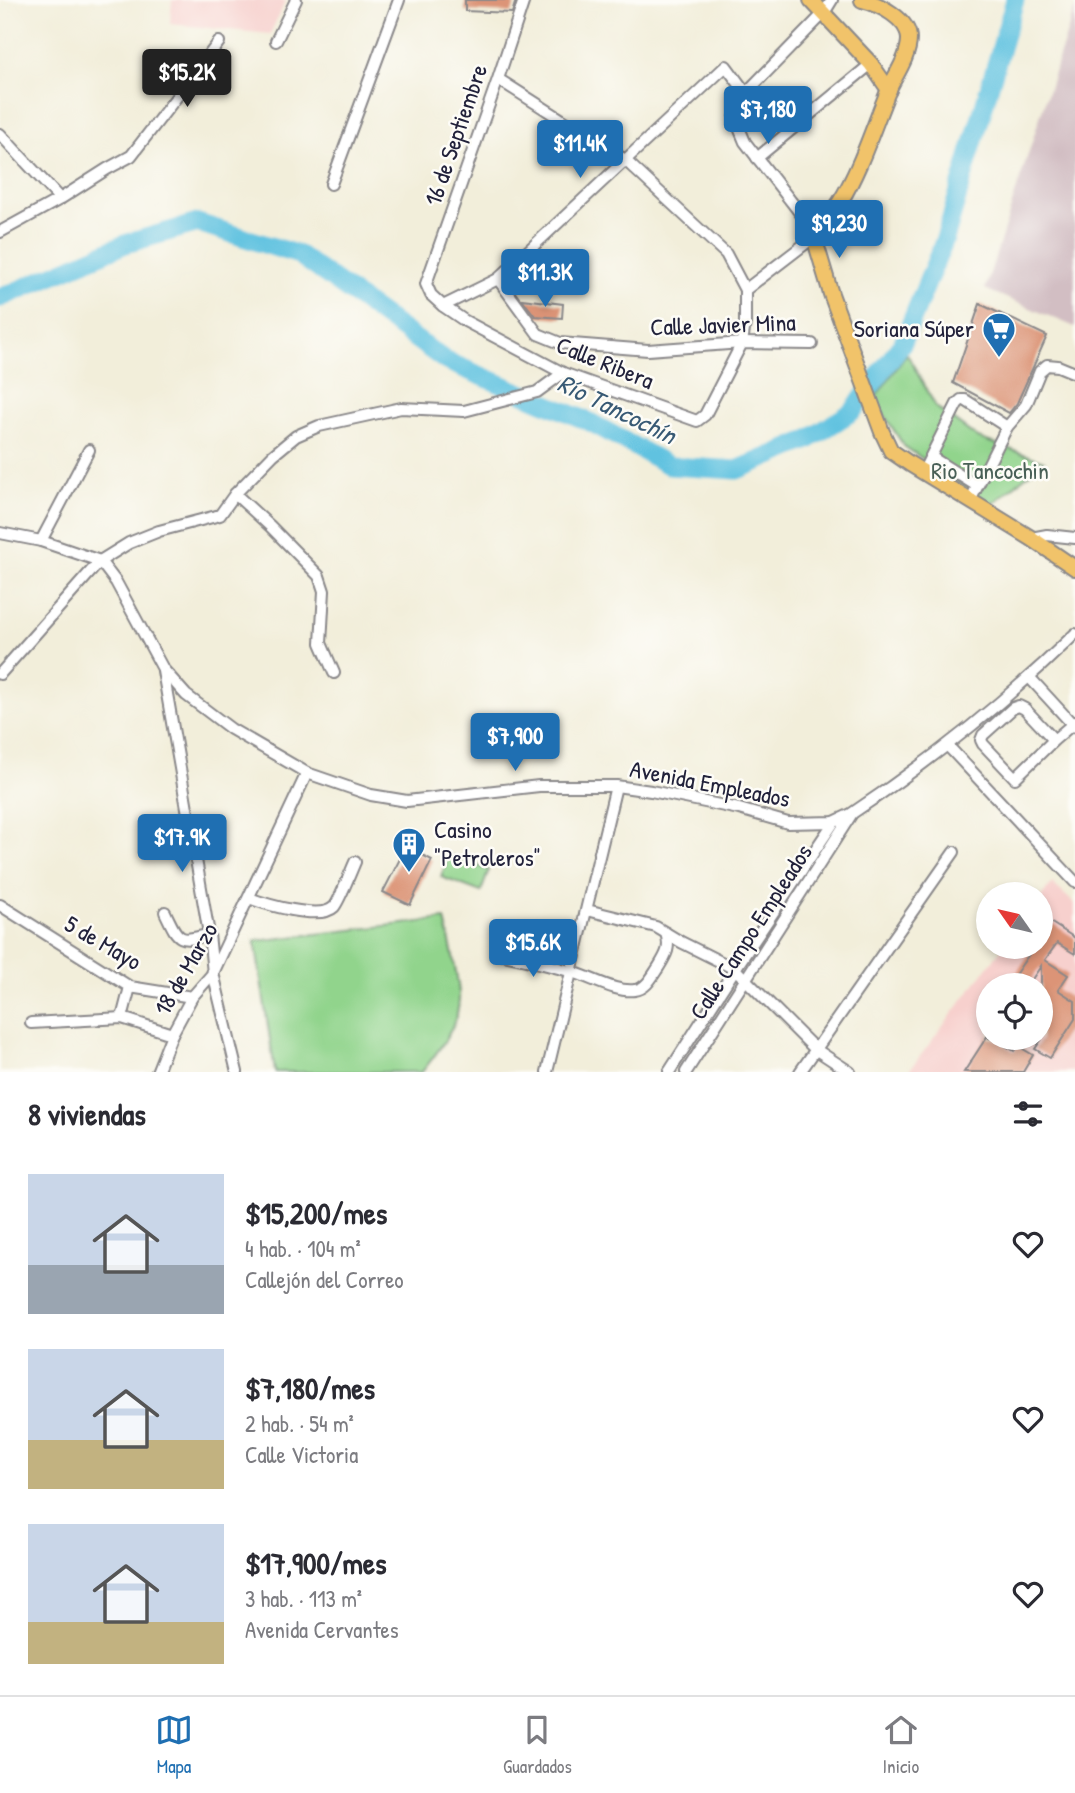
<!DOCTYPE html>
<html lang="es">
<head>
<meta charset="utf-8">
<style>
  :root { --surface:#fff; --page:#f2f2f3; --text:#2b2b33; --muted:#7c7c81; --line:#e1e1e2; --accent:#1f6fb2 }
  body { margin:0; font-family:"Patrick Hand",sans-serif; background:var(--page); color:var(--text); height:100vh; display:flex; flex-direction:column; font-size:26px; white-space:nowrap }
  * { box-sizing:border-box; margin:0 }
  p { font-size:23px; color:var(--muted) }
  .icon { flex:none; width:38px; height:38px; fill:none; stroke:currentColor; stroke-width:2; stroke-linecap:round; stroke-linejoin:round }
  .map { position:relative; height:1072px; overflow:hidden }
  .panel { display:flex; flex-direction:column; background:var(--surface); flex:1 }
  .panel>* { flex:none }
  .needle { width:46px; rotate:304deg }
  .controls { position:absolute; left:976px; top:882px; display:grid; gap:14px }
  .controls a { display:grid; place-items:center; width:77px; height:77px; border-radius:50%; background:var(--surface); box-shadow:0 4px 10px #0003; font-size:35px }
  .price { position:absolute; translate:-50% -60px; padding:0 16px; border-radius:7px; background:var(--accent); color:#fff; font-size:23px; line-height:46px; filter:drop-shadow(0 2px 4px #0008) }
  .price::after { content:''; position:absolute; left:50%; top:42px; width:21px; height:16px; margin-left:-10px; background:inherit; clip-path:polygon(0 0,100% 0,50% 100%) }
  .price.current { background:#222; color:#fff }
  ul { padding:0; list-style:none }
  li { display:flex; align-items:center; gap:21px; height:175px; padding:0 28px }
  li span { display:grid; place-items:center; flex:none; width:196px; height:140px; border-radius:0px; color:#555 }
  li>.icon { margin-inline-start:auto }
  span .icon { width:84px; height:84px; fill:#fffc; stroke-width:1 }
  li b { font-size:30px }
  h2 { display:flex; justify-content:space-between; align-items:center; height:84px; padding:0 28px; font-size:30px }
  .menu { display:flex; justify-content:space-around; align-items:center; height:98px; border-top:2px solid var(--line); background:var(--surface); font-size:19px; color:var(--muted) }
  .menu a { display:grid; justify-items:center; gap:4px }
  .menu .current { color:var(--accent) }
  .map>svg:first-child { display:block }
</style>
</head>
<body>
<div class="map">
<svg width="1075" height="1072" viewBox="0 0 1075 1072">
  <rect width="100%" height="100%" fill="#fdfcf7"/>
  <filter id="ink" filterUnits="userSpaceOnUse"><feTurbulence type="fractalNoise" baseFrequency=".0143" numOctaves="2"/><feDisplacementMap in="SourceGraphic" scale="14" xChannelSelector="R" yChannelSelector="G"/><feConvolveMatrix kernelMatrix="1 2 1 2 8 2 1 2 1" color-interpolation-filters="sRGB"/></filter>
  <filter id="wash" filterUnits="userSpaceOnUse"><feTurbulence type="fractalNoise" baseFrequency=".00686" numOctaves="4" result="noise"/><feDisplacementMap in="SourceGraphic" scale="28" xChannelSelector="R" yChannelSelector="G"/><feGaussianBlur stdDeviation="1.57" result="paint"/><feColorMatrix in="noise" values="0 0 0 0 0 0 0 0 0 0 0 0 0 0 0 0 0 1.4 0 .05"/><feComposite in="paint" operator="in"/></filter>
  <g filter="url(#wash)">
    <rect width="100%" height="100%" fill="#f2eeda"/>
    <g fill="#f7d0cd" fill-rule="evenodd">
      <polygon points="172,0 286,0 270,34 170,24"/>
      <path d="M1052,883L1075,904V1072H908L1003,947H1041V897ZM989,985H1041V1038H989Z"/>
    </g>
    <polygon fill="#d2bec3" points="1075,7 1075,327 985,289"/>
    <g fill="#91d48c" stroke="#5a7b64" stroke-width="2">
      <polygon points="907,354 936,407 978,438 1044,461 991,505 904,446 874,399"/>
      <polygon points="449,855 489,870 481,892 441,877"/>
      <path d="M445,919C450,943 457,969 459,994C461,1024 439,1050 422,1072H275L255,941Z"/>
    </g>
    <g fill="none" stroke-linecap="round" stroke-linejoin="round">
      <polyline stroke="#61c2e0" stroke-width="19" points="0,298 125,244 198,223 299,255 446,361 590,422 670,466 737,470 808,440 853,411 903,342 945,239 1015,0"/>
    </g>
    <g id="blocks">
      <g fill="#dc9477">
        <polygon points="465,0 516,0 512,13 465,11"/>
        <polygon points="522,299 563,304 562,318 535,316"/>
        <polygon points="980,304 1047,336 1017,403 1009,413 953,383"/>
        <polygon points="406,847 432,860 410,905 383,892"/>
        <polygon points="1050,922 1075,938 1075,954 1057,943 1045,960 1068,975 1058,990 1075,1001 1075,1019 1050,1058 1035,1049 1041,1040 1041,966 1028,985 1008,985 1034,947 1041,947 1041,936"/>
        <polygon points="988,1035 989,1038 993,1038 1014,1051 1018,1046 1033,1055 1023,1072 964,1072"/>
      </g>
    </g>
  </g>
  <g filter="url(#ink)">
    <use href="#blocks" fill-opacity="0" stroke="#8a888a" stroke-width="2"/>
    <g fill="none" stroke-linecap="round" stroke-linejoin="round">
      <defs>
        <g id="minor">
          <polyline points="276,41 296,0"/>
          <polyline points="498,79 625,160 726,254 745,290 745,323 742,343 705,415 697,421 563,373 465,321 443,306 431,295 426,284 498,79 524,0"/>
          <polyline points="746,93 824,13 832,0"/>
          <polyline points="0,134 60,199"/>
          <polyline points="757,158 871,64"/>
          <polyline points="331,184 399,0"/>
          <polyline points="0,232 60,199 107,169 131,156 219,42"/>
          <polyline points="498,279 538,334 560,343 648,350 742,343 812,344"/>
          <polyline points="443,306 498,279 726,66 746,93 735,118 745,142 807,222 814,237 745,290"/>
          <polyline points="931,457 977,486"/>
          <polyline points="923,472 957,404 961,400 965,400 1007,427"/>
          <polyline points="235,494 270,526 319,576 324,591 321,643 334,673"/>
          <polyline points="970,501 1007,427 1026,405 1040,371 1047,365 1058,366 1075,373"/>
          <path d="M0,533L41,541L100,561L116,582L163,669L186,695L231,729L307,773L371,795L407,801L539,786H616L651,791L739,809L788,823L834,822L851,814C931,761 1006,701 1075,634"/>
          <polyline points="1031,538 1047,535 1075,538"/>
          <polyline points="41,541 89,450"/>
          <polyline points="163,671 209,934 213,973 237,1072"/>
          <polyline points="0,674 100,561 129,543 159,531 220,515 235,494 273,455 296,436 319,426 401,408 464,411 537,392 563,373"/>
          <polyline points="1030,678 1075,727"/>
          <polyline points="1054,740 1025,709 1019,706 1013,708 983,735 981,740 983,744 1015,778 1054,740 1075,722"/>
          <polyline points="948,746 1075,882"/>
          <path d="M249,898C265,904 320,921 334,907C339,902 351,871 355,862"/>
          <polyline points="0,905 130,987 192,997"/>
          <polyline points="587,910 656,927 681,942 735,969 815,1049 850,1072"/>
          <path d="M165,912C178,939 178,944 209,934"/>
          <path d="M503,955C526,960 550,965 572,972C590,977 617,993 635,990C646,989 652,977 658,968C666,955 671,948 666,933"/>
          <polyline points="122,1018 130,987"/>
          <polyline points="31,1023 122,1018 172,1034"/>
          <polyline points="157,1072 172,1034 192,997 213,973 307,773"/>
          <polyline points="547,1072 616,786"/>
          <polyline points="669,1072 735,969 834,822"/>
          <polyline points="686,1072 851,815"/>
          <polyline points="800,1072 954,852"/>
        </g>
        <g id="major">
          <polyline points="811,0 871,64 889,90"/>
          <path d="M862,0C879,4 909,19 909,39C909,56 896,74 889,89C874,125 861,168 840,202C832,214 822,225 814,237L831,294L882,432L891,451L910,464L1031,538L1075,568"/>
        </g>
      </defs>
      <use href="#minor" stroke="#8a888a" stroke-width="14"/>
      <use href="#major" stroke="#8a888a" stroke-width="18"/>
      <use href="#minor" stroke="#fff" stroke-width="10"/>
      <use href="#major" stroke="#f1c36a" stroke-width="14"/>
    </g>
  </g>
  <defs>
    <symbol id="supermarket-pin" viewBox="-11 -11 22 30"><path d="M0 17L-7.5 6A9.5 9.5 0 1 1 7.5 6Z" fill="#1f6fb2" stroke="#fdfcf7"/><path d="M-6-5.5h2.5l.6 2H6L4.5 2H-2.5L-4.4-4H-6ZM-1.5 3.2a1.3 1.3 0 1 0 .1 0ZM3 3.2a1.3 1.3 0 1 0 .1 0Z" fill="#fff"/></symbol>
    <symbol id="building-pin" viewBox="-11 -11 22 30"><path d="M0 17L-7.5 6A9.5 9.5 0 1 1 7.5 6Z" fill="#1f6fb2" stroke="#fdfcf7"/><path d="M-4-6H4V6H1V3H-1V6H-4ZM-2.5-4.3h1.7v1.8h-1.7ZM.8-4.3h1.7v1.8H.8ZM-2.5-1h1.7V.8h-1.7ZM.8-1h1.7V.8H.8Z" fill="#fff"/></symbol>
  </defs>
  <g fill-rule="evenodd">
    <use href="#supermarket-pin" x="980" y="310" width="38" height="52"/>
    <use href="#building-pin" x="390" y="825" width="38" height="52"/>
  </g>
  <g text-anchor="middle" stroke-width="5" stroke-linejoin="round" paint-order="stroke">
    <g font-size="24" fill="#22223b" stroke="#fdfcf7">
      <text transform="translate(456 135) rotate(-71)" y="8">16 de Septiembre</text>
      <text transform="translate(723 325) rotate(-2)" y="8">Calle Javier Mina</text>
      <text transform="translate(605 363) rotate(22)" y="8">Calle Ribera</text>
      <text transform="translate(710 784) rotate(11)" y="8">Avenida Empleados</text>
      <text transform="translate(751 932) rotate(-57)" y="8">Calle Campo Empleados</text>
      <text transform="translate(103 943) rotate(30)" y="8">5 de Mayo</text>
      <text transform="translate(186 969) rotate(-60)" y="8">18 de Marzo</text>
    </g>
    <g font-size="24" fill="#22223b" stroke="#fdfcf7" text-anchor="end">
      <text x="974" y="337">Soriana Súper</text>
      <text x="434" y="838" text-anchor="start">Casino<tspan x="434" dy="28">"Petroleros"</tspan></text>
    </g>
    <g font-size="24" fill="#496057" stroke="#fdfcf7">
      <text x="990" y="479">Rio Tancochin</text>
    </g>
    <g font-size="26" font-style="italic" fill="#385a75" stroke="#fdfcf7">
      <text transform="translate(617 409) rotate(26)" y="9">Río Tancochín</text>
    </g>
  </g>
</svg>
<div class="controls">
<a><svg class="needle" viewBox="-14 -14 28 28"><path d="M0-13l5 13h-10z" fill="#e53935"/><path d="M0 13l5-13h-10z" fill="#7c7c81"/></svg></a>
<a><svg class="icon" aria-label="locate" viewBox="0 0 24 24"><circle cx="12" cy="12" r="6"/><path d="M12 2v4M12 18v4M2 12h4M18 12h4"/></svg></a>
</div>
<b class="price current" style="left:187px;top:109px">$15.2K</b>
<b class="price" style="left:768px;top:146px">$7,180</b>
<b class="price" style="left:580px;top:180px">$11.4K</b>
<b class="price" style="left:839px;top:260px">$9,230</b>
<b class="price" style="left:545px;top:309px">$11.3K</b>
<b class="price" style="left:515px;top:773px">$7,900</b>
<b class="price" style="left:182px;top:874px">$17.9K</b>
<b class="price" style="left:533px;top:979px">$15.6K</b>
</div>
<section class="panel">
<h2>8 viviendas<svg class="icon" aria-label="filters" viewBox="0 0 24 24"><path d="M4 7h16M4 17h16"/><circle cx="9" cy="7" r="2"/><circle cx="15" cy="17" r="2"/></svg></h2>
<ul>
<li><span style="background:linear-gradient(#c9d6e8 65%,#9aa5b1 0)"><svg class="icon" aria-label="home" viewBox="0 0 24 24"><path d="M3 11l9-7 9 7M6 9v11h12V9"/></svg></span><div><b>$15,200/mes</b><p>4 hab. · 104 m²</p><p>Callejón del Correo</p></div><svg class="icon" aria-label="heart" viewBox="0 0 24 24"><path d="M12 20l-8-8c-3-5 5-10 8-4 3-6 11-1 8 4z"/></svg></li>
<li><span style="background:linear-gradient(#c9d6e8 65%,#c2b280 0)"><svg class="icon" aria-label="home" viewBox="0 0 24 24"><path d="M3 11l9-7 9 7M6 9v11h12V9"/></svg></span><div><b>$7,180/mes</b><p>2 hab. · 54 m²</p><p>Calle Victoria</p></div><svg class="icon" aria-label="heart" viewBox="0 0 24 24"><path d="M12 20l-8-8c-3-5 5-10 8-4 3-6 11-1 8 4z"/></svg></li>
<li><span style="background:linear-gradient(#c9d6e8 70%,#c2b280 0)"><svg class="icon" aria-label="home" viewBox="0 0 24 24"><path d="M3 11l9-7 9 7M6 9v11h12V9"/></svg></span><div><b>$17,900/mes</b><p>3 hab. · 113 m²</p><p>Avenida Cervantes</p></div><svg class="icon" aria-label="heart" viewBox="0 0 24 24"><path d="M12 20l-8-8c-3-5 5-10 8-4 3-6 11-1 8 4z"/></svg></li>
</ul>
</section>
<nav class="menu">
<a class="current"><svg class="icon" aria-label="map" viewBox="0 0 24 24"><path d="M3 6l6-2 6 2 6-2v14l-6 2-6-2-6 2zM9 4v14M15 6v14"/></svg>Mapa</a>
<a><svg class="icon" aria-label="saved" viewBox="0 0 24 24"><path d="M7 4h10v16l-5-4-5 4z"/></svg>Guardados</a>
<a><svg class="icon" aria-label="home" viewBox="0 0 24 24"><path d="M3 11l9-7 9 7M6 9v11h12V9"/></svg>Inicio</a>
</nav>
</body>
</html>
